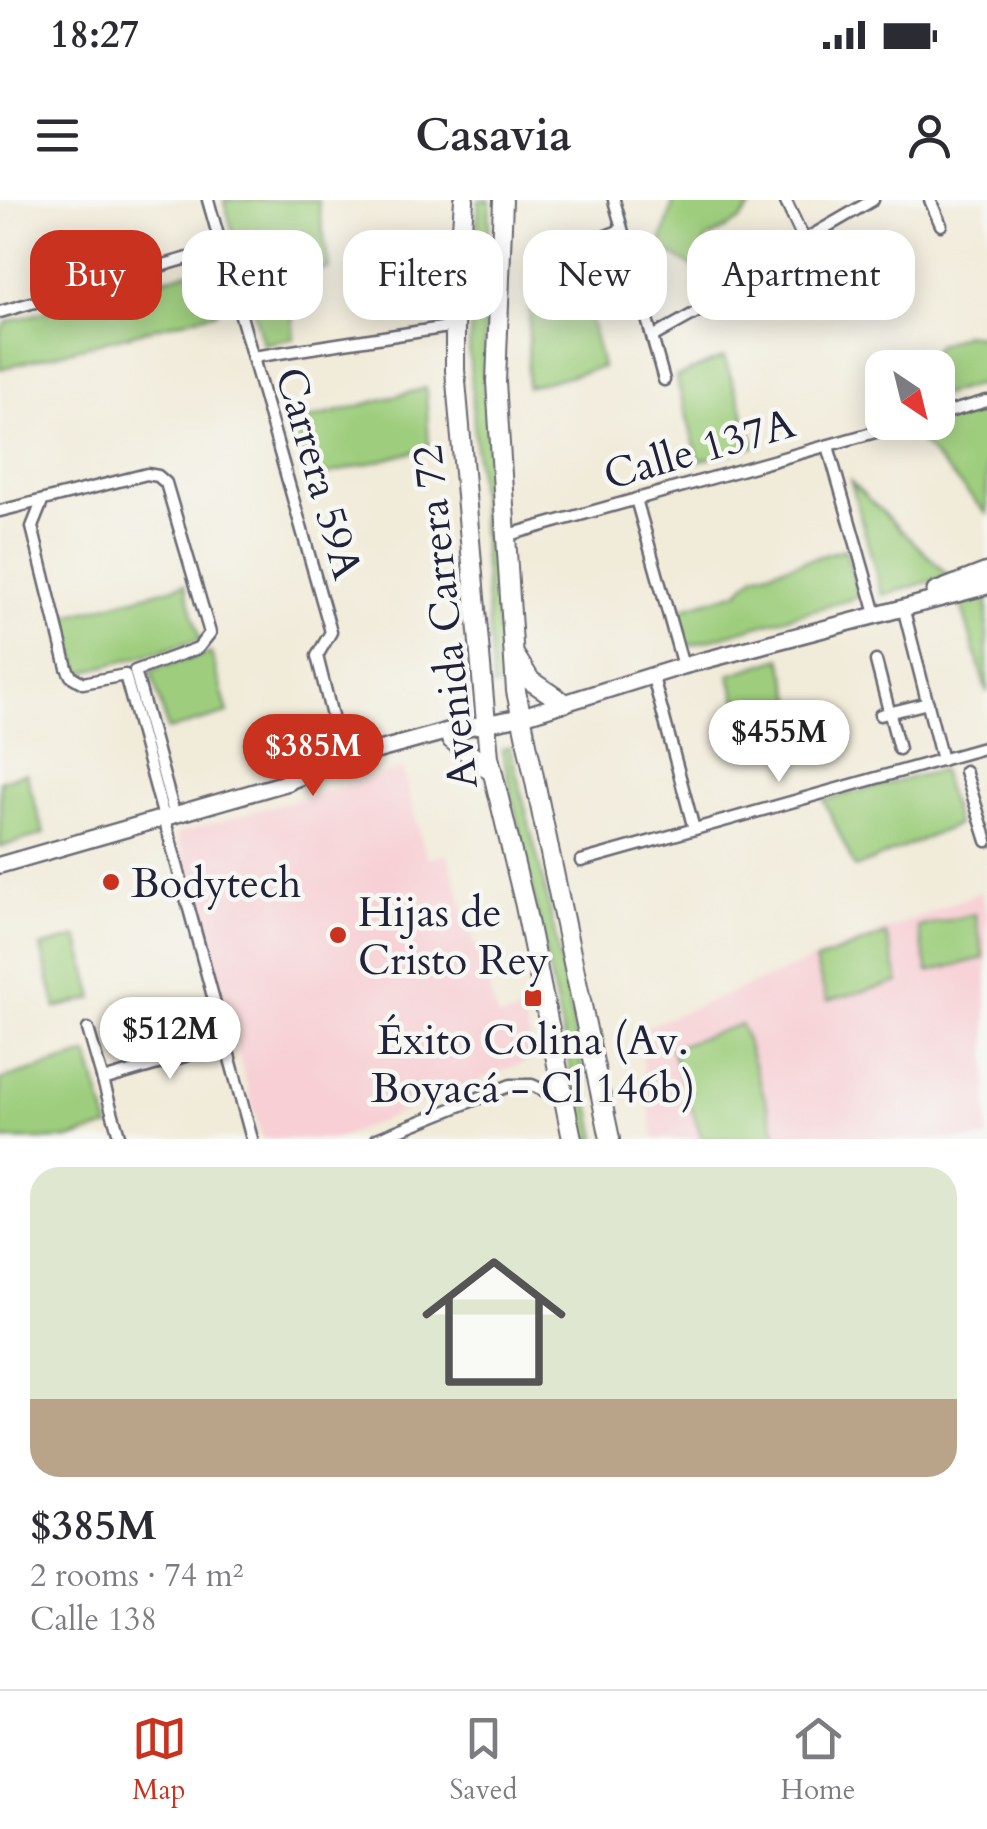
<!DOCTYPE html>
<html lang="en">
<head>
<meta charset="utf-8">
<style>
  :root { --surface:#fff; --page:#f7f7f7; --text:#2b2b33; --muted:#7c7c81; --line:#e1e1e2; --accent:#c8321e }
  body { margin:0; font-family:Cardo,serif; background:var(--page); color:var(--text); height:100vh; display:flex; flex-direction:column; font-size:38px; white-space:nowrap }
  * { box-sizing:border-box; margin:0 }
  p { font-size:32px; color:var(--muted) }
  .icon { flex:none; width:55px; height:55px; fill:none; stroke:currentColor; stroke-width:2; stroke-linecap:round; stroke-linejoin:round }
  .map { position:relative; height:939px; overflow:hidden }
  .sheet { display:flex; flex-direction:column; background:var(--surface); flex:1 }
  .sheet>* { flex:none }
  .top-card { position:absolute; left:30px; top:30px; width:928px; height:90px; display:flex; gap:20px }
  .needle { width:65px; rotate:145deg }
  .controls { position:absolute; left:865px; top:150px; display:grid; gap:20px }
  .controls a { display:grid; place-items:center; width:90px; height:90px; border-radius:20px; background:var(--surface); box-shadow:0 5px 25px #0003; font-size:50px }
  .price { position:absolute; translate:-50% -85px; padding:0 22px; border-radius:35px; background:#fff; color:#222; font-size:32px; line-height:65px; filter:drop-shadow(0 2px 5px #0008) }
  .price::after { content:''; position:absolute; left:50%; top:60px; width:30px; height:22px; margin-left:-15px; background:inherit; clip-path:polygon(0 0,100% 0,50% 100%) }
  .price.active { background:var(--accent); color:#fff }
  ul { padding:0; list-style:none }
  li { display:grid; align-content:center; gap:20px; height:530px; padding:0 30px }
  li span { display:grid; place-items:center; height:310px; border-radius:30px; color:#555 }
  li>.icon { margin-inline-start:auto }
  span .icon { width:180px; height:180px; fill:#fffc; stroke-width:1 }
  li b { font-size:42px }
  .pill { padding:0 35px; border-radius:30px; background:var(--surface); box-shadow:0 5px 25px #0003; font-size:35px; line-height:90px }
  .pill.active { background:var(--accent); color:#fff }
  .status { display:flex; justify-content:space-between; align-items:center; height:70px; padding:0 50px; background:var(--surface); direction:ltr }
  .status svg { height:28px; fill:currentColor }
  header { display:flex; justify-content:space-between; align-items:center; height:130px; padding:0 30px; background:var(--surface); font-size:45px; font-weight:600 }
  .menu { display:flex; justify-content:space-around; align-items:center; height:140px; border-top:2px solid var(--line); background:var(--surface); font-size:28px; color:var(--muted) }
  .menu a { display:grid; justify-items:center; gap:5px }
  .menu .active { color:var(--accent) }
  .map>svg:first-child { display:block }
</style>
</head>
<body>
<div class="status"><b>18:27</b><svg viewBox="0 0 49 12"><path d="M0 12V9h3v3zM5 12V6h3v6zM10 12V3h3v9zM15 12V0h3v12zM26 1h20v11H26zM47 4h2v5h-2z"/></svg></div>
<header><svg class="icon" aria-label="menu" viewBox="0 0 24 24"><path d="M4 6h16M4 12h16M4 18h16"/></svg>Casavia<svg class="icon" aria-label="person" viewBox="0 0 24 24"><circle cx="12" cy="8" r="4"/><path d="M4 21q1-7 8-7t8 7"/></svg></header>
<div class="map">
<svg width="987" height="939" viewBox="0 0 987 939">
  <rect width="100%" height="100%" fill="#f6f6f2"/>
  <filter id="ink" filterUnits="userSpaceOnUse"><feTurbulence type="fractalNoise" baseFrequency=".01" numOctaves="2"/><feDisplacementMap in="SourceGraphic" scale="20" xChannelSelector="R" yChannelSelector="G"/><feConvolveMatrix kernelMatrix="1 2 1 2 8 2 1 2 1" color-interpolation-filters="sRGB"/></filter>
  <filter id="wash" filterUnits="userSpaceOnUse"><feTurbulence type="fractalNoise" baseFrequency=".0048" numOctaves="4" result="noise"/><feDisplacementMap in="SourceGraphic" scale="40" xChannelSelector="R" yChannelSelector="G"/><feGaussianBlur stdDeviation="2.25" result="paint"/><feColorMatrix in="noise" values="0 0 0 0 0 0 0 0 0 0 0 0 0 0 0 0 0 1.4 0 .05"/><feComposite in="paint" operator="in"/></filter>
  <g filter="url(#wash)">
    <rect width="100%" height="100%" fill="#f1ebd9"/>
    <g fill="#f7cfd4">
      <polygon points="402,569 427,658 447,654 498,818 522,812 535,858 336,939 262,939 177,634"/>
      <polygon points="981,692 987,714 987,939 654,939 638,830"/>
    </g>
    <g fill="#9ece7d" stroke="#60785c" stroke-width="2.5">
      <polygon points="224,0 318,0 329,68 289,77 294,138 263,144"/>
      <polygon points="479,0 490,0 484,168 502,487 493,487 469,153"/>
      <polygon points="674,0 756,0 740,20 706,40 700,71 660,47"/>
      <polygon points="206,67 217,112 0,169 0,132 7,122"/>
      <polygon points="584,92 602,167 527,187 530,107"/>
      <polygon points="965,134 987,137 987,182 938,196 938,168 922,167 937,145"/>
      <polygon points="724,157 755,246 699,261 676,177"/>
      <polygon points="426,188 429,248 309,279 294,223"/>
      <polygon points="987,207 987,314 908,228"/>
      <polygon points="851,282 949,376 882,395"/>
      <polygon points="845,349 859,397 688,446 677,410 738,392 755,375"/>
      <polygon points="185,384 200,440 80,473 65,417"/>
      <polygon points="987,398 987,493 961,404"/>
      <polygon points="211,453 228,513 168,530 151,470"/>
      <polygon points="781,458 798,515 747,531 729,475"/>
      <polygon points="510,547 546,692 597,939 585,939 502,549"/>
      <polygon points="941,570 957,625 855,668 824,600"/>
      <polygon points="26,573 44,634 0,647 0,581"/>
      <polygon points="975,714 984,758 928,772 918,727"/>
      <polygon points="886,734 899,782 827,801 815,761"/>
      <polygon points="78,737 94,798 56,808 41,747"/>
      <polygon points="741,824 778,939 702,939 671,848"/>
      <polygon points="88,854 109,927 68,939 0,939 0,880"/>
    </g>
  </g>
  <g filter="url(#ink)">
    <g fill="none" stroke-linecap="round" stroke-linejoin="round">
      <defs>
        <g id="minor">
          <polyline points="208,0 331,432 317,456 343,560"/>
          <polyline points="614,0 664,180"/>
          <polyline points="785,0 804,40 826,55 846,85"/>
          <polyline points="930,0 941,25"/>
          <polyline points="578,47 621,30"/>
          <polyline points="0,112 223,48"/>
          <polyline points="654,136 792,59 801,51 804,40 873,0"/>
          <polyline points="253,157 455,126"/>
          <polyline points="938,215 987,201"/>
          <polyline points="828,246 876,414"/>
          <polyline points="636,299 683,466"/>
          <polyline points="42,302 32,327 67,468 71,476 83,483 125,475 252,939"/>
          <polyline points="0,311 147,274 158,276 166,283 210,433 198,448 135,471 174,613"/>
          <polyline points="505,336 911,222"/>
          <polyline points="903,407 942,560"/>
          <polyline points="876,461 899,549"/>
          <polyline points="654,481 694,629"/>
          <polyline points="880,515 928,503"/>
          <polyline points="965,571 987,641"/>
          <polyline points="581,661 987,547"/>
          <polyline points="88,829 120,939"/>
          <polyline points="103,880 226,844"/>
          <polyline points="377,939 511,885 532,885 562,899"/>
        </g>
        <g id="secondary">
          <polyline points="935,391 987,371"/>
          <polyline points="284,583 343,560 448,531 520,517 683,466 987,386"/>
          <polyline points="0,665 289,582"/>
        </g>
        <g id="trunk">
          <polyline points="464,0 455,126 455,170 489,557 525,706 572,939"/>
          <polyline points="503,0 496,182 516,491 610,939"/>
          <polyline points="516,457 531,481 564,503"/>
          <polyline points="451,539 492,572"/>
        </g>
      </defs>
      <use href="#minor" stroke="#6a6872" stroke-width="15"/>
      <use href="#secondary" stroke="#6a6872" stroke-width="20"/>
      <use href="#trunk" stroke="#6a6872" stroke-width="22"/>
      <use href="#minor" stroke="#fff" stroke-width="10"/>
      <use href="#secondary" stroke="#fff" stroke-width="15"/>
      <use href="#trunk" stroke="#fff" stroke-width="18"/>
    </g>
  </g>
  <g fill="#c8321e" stroke="#f6f6f2" stroke-width="4">
    <circle cx="111" cy="682" r="10"/>
    <circle cx="338" cy="735" r="10"/>
    <rect x="523" y="788" width="20" height="20" rx="5"/>
  </g>
  <g text-anchor="middle" stroke-width="9" stroke-linejoin="round" paint-order="stroke">
    <g font-size="42" fill="#22223b" stroke="#f6f6f2">
      <text transform="translate(699 248) rotate(-16)" y="15">Calle 137A</text>
      <text transform="translate(320 273) rotate(74)" y="15">Carrera 59A</text>
      <text transform="translate(444 417) rotate(-96)" y="15">Avenida Carrera 72</text>
    </g>
    <g font-size="42" fill="#22223b" stroke="#f6f6f2" text-anchor="start">
      <text x="131" y="697">Bodytech</text>
      <text x="358" y="726">Hijas de<tspan x="358" dy="48">Cristo Rey</tspan></text>
      <text x="533" y="854" text-anchor="middle">Éxito Colina (Av.<tspan x="533" dy="48">Boyacá - Cl 146b)</tspan></text>
    </g>
  </g>
</svg>
<div class="controls">
<a><svg class="needle" viewBox="-14 -14 28 28"><path d="M0-13l5 13h-10z" fill="#e53935"/><path d="M0 13l5-13h-10z" fill="#7c7c81"/></svg></a>
</div>
<b class="price" style="left:779px;top:585px">$455M</b>
<b class="price active" style="left:313px;top:599px">$385M</b>
<b class="price" style="left:170px;top:882px">$512M</b>
<div class="top-card">
<a class="pill active">Buy</a>
<a class="pill">Rent</a>
<a class="pill">Filters</a>
<a class="pill">New</a>
<a class="pill">Apartment</a>
</div>
</div>
<section class="sheet">
<ul>
<li><span style="background:linear-gradient(#dfe7d0 75%,#b9a48a 0)"><svg class="icon" aria-label="home" viewBox="0 0 24 24"><path d="M3 11l9-7 9 7M6 9v11h12V9"/></svg></span><div><b>$385M</b><p>2 rooms · 74 m²</p><p>Calle 138</p></div></li>
</ul>
</section>
<nav class="menu">
<a class="active"><svg class="icon" aria-label="map" viewBox="0 0 24 24"><path d="M3 6l6-2 6 2 6-2v14l-6 2-6-2-6 2zM9 4v14M15 6v14"/></svg>Map</a>
<a><svg class="icon" aria-label="saved" viewBox="0 0 24 24"><path d="M7 4h10v16l-5-4-5 4z"/></svg>Saved</a>
<a><svg class="icon" aria-label="home" viewBox="0 0 24 24"><path d="M3 11l9-7 9 7M6 9v11h12V9"/></svg>Home</a>
</nav>
</body>
</html>
